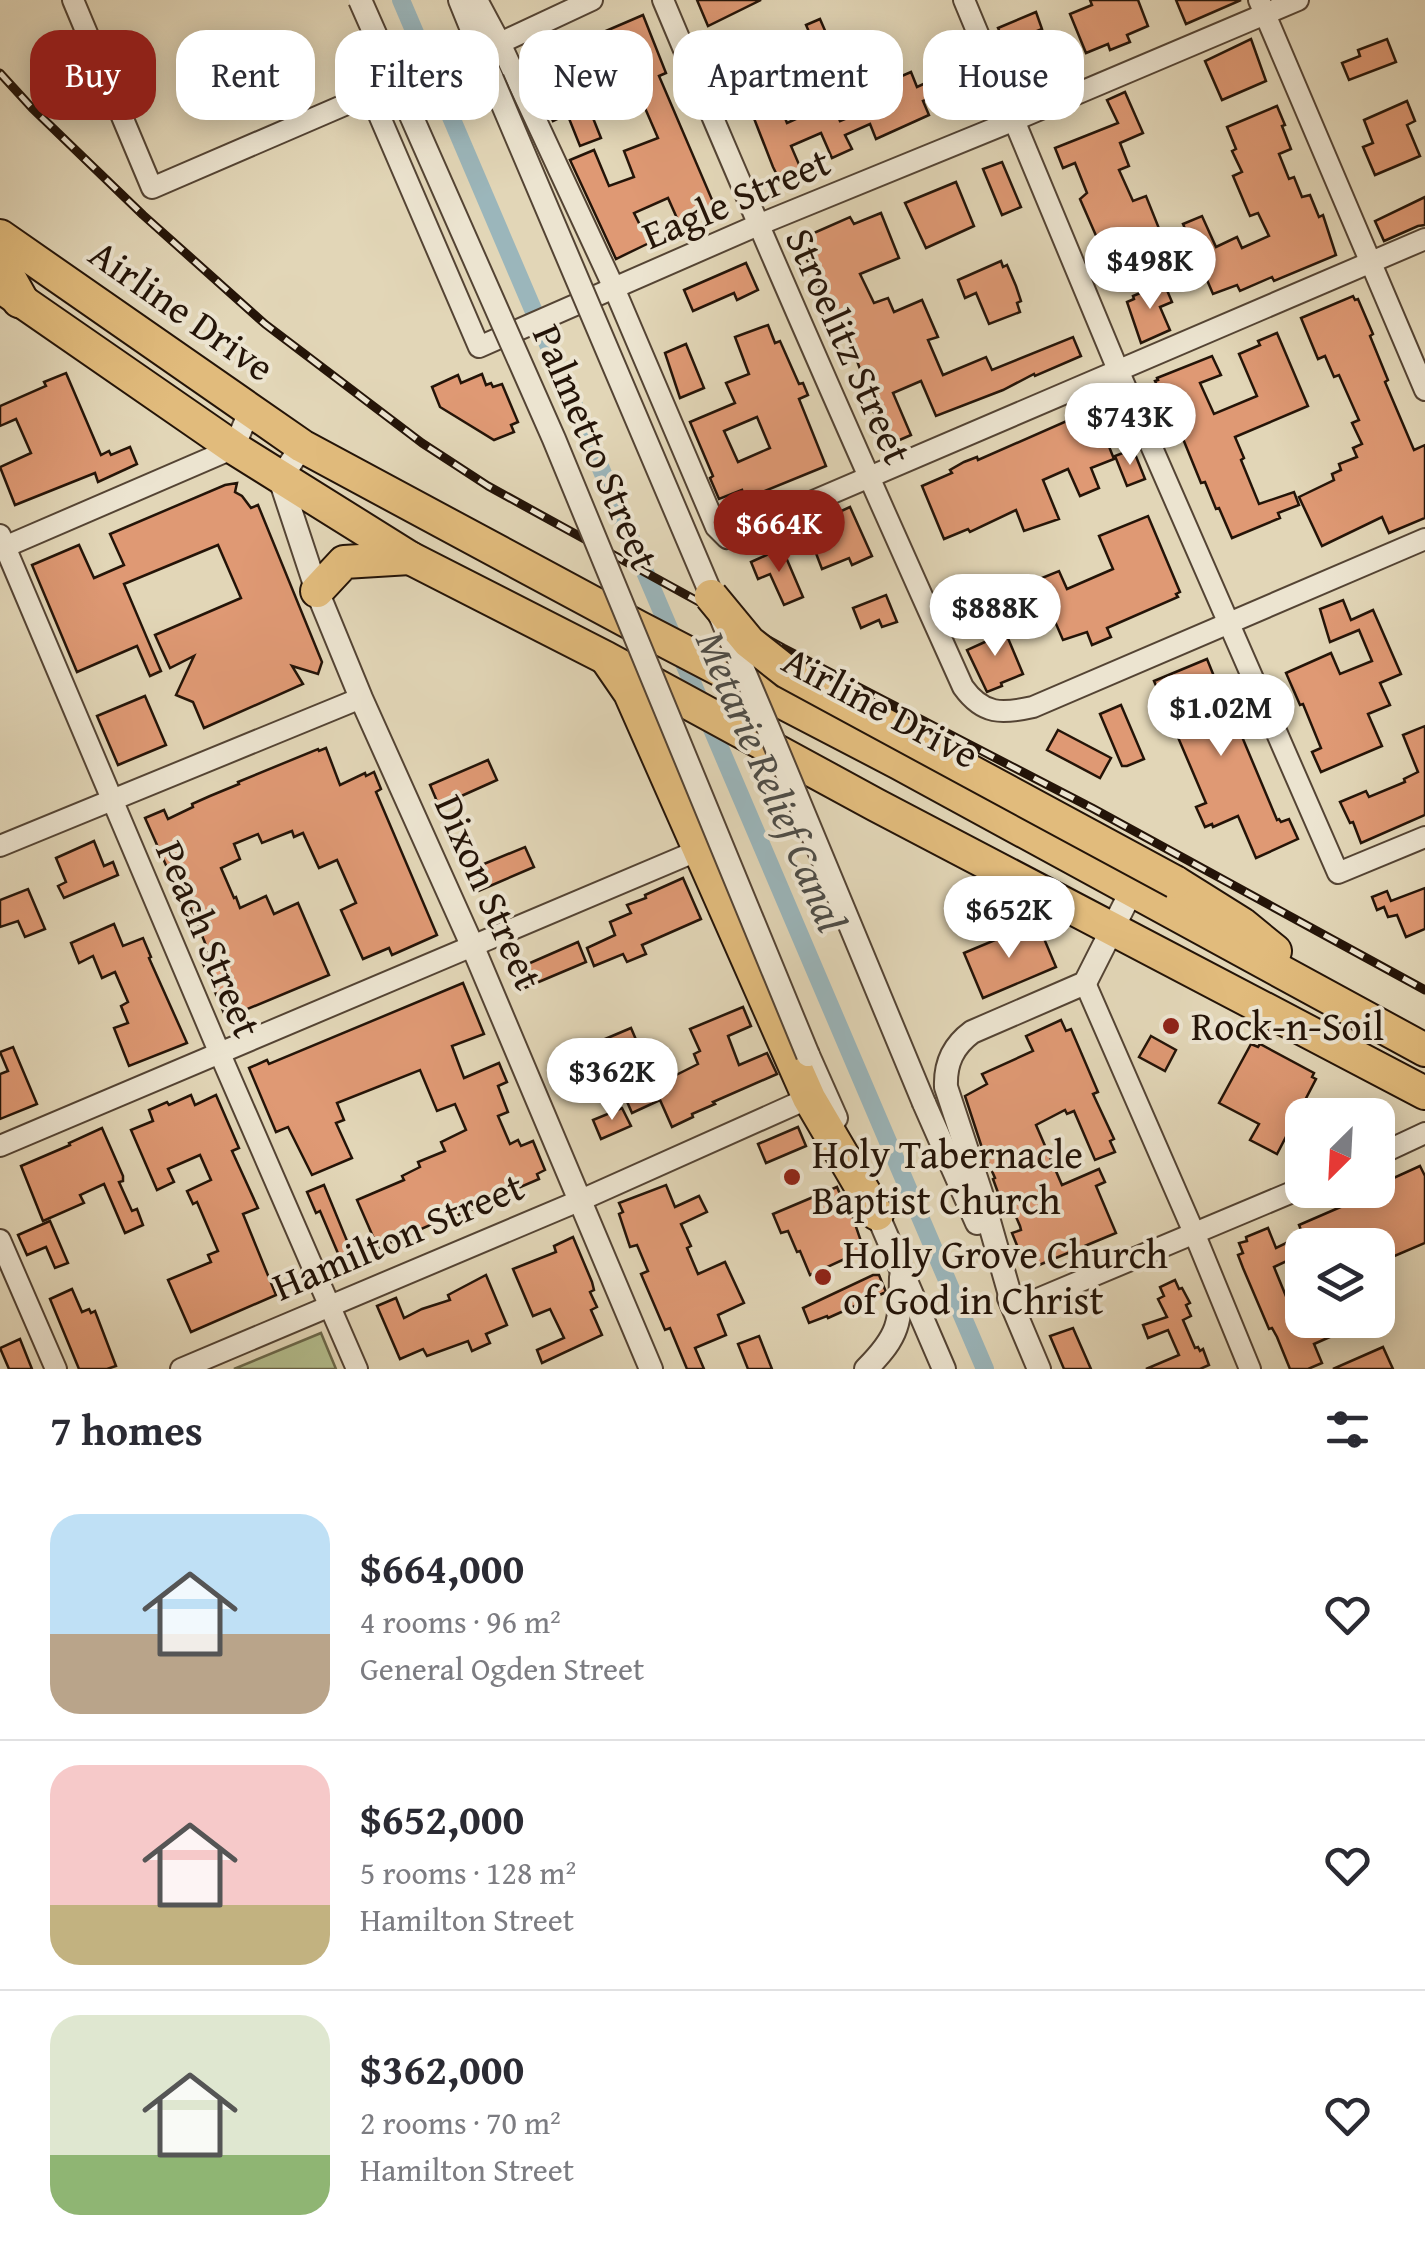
<!DOCTYPE html>
<html lang="en">
<head>
<meta charset="utf-8">
<style>
  :root { --surface:#fff; --page:#f2f2f3; --text:#2b2b33; --muted:#7c7c81; --line:#e1e1e2; --accent:#8f2418 }
  body { margin:0; font-family:"Gentium Book Plus",serif; background:var(--page); color:var(--text); height:100vh; display:flex; flex-direction:column; font-size:38px; white-space:nowrap }
  * { box-sizing:border-box; margin:0 }
  p { font-size:32px; color:var(--muted) }
  .icon { flex:none; width:55px; height:55px; fill:none; stroke:currentColor; stroke-width:2; stroke-linecap:round; stroke-linejoin:round }
  .map { position:relative; height:1369px; overflow:hidden }
  .sheet { display:flex; flex-direction:column; background:var(--surface); flex:1 }
  .sheet>* { flex:none }
  .banner { position:absolute; left:30px; top:30px; width:1365px; height:90px; display:flex; gap:20px }
  .needle { width:65px; rotate:204deg }
  .buttons { position:absolute; left:1285px; top:1098px; display:grid; gap:20px }
  .buttons a { display:grid; place-items:center; width:110px; height:110px; border-radius:20px; background:var(--surface); box-shadow:0 5px 25px #0003; font-size:50px }
  .price { position:absolute; translate:-50% -85px; padding:0 22px; border-radius:35px; background:#fff; color:#222; font-size:32px; line-height:65px; filter:drop-shadow(0 2px 5px #0008) }
  .price::after { content:''; position:absolute; left:50%; top:60px; width:30px; height:22px; margin-left:-15px; background:inherit; clip-path:polygon(0 0,100% 0,50% 100%) }
  .price.active { background:var(--accent); color:#fff }
  ul { padding:0; list-style:none }
  li { display:flex; align-items:center; gap:30px; height:250px; padding:0 50px }
  li+li { border-top:2px solid var(--line) }
  li span { display:grid; place-items:center; flex:none; width:280px; height:200px; border-radius:30px; color:#555 }
  li>.icon { margin-inline-start:auto }
  span .icon { width:120px; height:120px; fill:#fffc; stroke-width:1 }
  li b { font-size:42px }
  h2 { display:flex; justify-content:space-between; align-items:center; height:120px; padding:0 50px; font-size:42px }
  .pill { padding:0 35px; border-radius:30px; background:var(--surface); box-shadow:0 5px 25px #0003; font-size:35px; line-height:90px }
  .pill.active { background:var(--accent); color:#fff }
  .map>svg:first-child { display:block }
</style>
</head>
<body>
<div class="map">
<svg width="1425" height="1369" viewBox="0 0 1425 1369">
  <rect width="100%" height="100%" fill="#e2d6b7"/>
  <filter id="stains"><feTurbulence type="fractalNoise" baseFrequency=".002" numOctaves="4"/><feColorMatrix values="0 0 0 0 .2 0 0 0 0 .09 0 0 0 0 .02 0 0 0 .5 -.17"/></filter>
  <radialGradient id="worn" r=".72"><stop offset=".6" stop-color="#630" stop-opacity="0"/><stop offset="1" stop-color="#630" stop-opacity=".3"/></radialGradient>
  <polygon fill="#b4be8e" stroke="#6c694b" stroke-width="2.5" points="321,1333 336,1369 234,1369"/>
  <g fill="none" stroke-linecap="round" stroke-linejoin="round">
    <polyline stroke="#9bb6bb" stroke-width="18" points="401,0 985,1369"/>
  </g>
  <g fill="#df9974" stroke="#241408" stroke-width="2.5" fill-rule="evenodd">
    <polygon points="697,0 761,0 708,26"/>
    <polygon points="1090,0 1138,0 1148,26 1127,35 1130,42 1110,50 1108,44 1086,53 1070,14 1092,5"/>
    <polygon points="1176,0 1241,0 1186,24"/>
    <polygon points="1036,12 1042,29 1005,44 998,28"/>
    <polygon points="643,15 666,73 659,76 716,209 680,225 668,198 634,213 649,243 616,259 570,160 594,150 609,186 634,177 624,151 658,138 635,85 613,95 608,83 596,87 592,76 566,87 576,110 553,121 522,57 553,43 557,51 564,49"/>
    <polygon points="820,19 836,56 822,62 806,25"/>
    <polygon points="1251,39 1266,81 1222,100 1205,61"/>
    <polygon points="1387,39 1396,62 1349,80 1342,63 1360,56 1358,50"/>
    <polygon points="754,48 762,65 764,64 787,123 827,105 828,108 833,105 840,121 864,111 858,95 911,72 917,87 941,76 935,62 955,53 974,98 954,107 947,91 923,101 929,115 876,139 870,124 845,135 852,149 832,158 821,133 791,146 804,176 782,185 773,167 741,85 739,86 727,61"/>
    <polygon points="1125,92 1143,133 1120,143 1129,166 1119,170 1133,201 1146,196 1160,231 1104,254 1080,199 1087,193 1075,163 1063,168 1055,148 1118,123 1107,100"/>
    <polygon points="1407,101 1415,121 1407,125 1420,156 1375,175 1363,147 1373,143 1364,120"/>
    <polygon points="1277,106 1285,125 1282,126 1291,149 1279,154 1289,179 1294,177 1302,197 1310,195 1319,217 1323,215 1336,255 1274,281 1272,277 1240,291 1237,285 1213,294 1207,280 1198,285 1192,271 1201,266 1183,224 1202,216 1216,247 1237,237 1242,248 1269,236 1258,213 1250,216 1233,176 1242,172 1232,151 1236,149 1227,127"/>
    <polygon points="589,108 601,138 580,146 568,116"/>
    <polygon points="1002,162 1021,207 1002,215 983,169"/>
    <polygon points="956,182 974,226 926,248 905,203"/>
    <polygon points="1425,197 1425,225 1418,226 1384,241 1375,221"/>
    <polygon points="881,213 899,258 860,274 874,303 888,298 894,312 922,300 938,337 928,340 943,375 986,357 992,370 1073,337 1081,356 1035,376 1034,374 1003,390 936,416 921,381 893,393 911,435 888,445 871,406 874,405 840,317 836,319 825,294 823,295 798,240 850,217 854,224"/>
    <polygon points="1001,261 1003,267 1007,265 1016,286 1021,301 1017,303 1020,312 989,324 976,293 965,298 958,280"/>
    <polygon points="746,263 758,290 737,300 734,293 693,311 684,290"/>
    <polygon points="1164,283 1172,302 1160,307 1170,330 1141,343 1127,302 1134,299 1133,296"/>
    <polygon points="1353,296 1355,300 1358,299 1373,334 1370,336 1388,380 1385,382 1414,450 1425,445 1425,518 1389,533 1382,517 1322,546 1299,497 1334,480 1332,474 1341,470 1339,464 1357,457 1353,448 1362,444 1352,423 1359,420 1339,375 1334,377 1325,356 1318,359 1301,318"/>
    <path d="M768,325L775,343L780,341L799,384L803,383L808,395L799,399L826,466L745,499L742,490L719,499L710,478L713,476L690,422L735,403L726,383L749,374L735,337ZM757,417L770,448L738,462L724,431Z"/>
    <polygon points="1277,333 1308,406 1235,437 1244,458 1241,460 1259,504 1294,492 1299,505 1278,513 1280,518 1232,538 1219,508 1216,509 1205,482 1201,483 1166,397 1163,398 1155,381 1158,380 1157,378 1212,356 1221,375 1200,383 1214,414 1257,396 1239,354 1260,345 1258,341"/>
    <polygon points="686,344 704,388 680,398 665,353"/>
    <polygon points="66,373 101,455 109,451 111,455 130,447 137,464 98,482 95,473 15,505 0,467 31,453 16,419 0,426 0,406 46,386 44,382"/>
    <polygon points="482,374 486,385 491,383 493,387 502,384 518,422 511,425 514,432 494,440 440,407 432,387 458,375 461,383"/>
    <polygon points="1094,409 1114,459 1091,468 1099,488 1080,496 1068,469 1043,480 1059,519 1024,531 1016,510 970,532 968,529 944,539 922,486 952,473 950,470 964,462 977,457 978,460"/>
    <polygon points="1133,449 1145,479 1127,486 1115,456"/>
    <polygon points="237,483 235,492 242,496 251,508 258,505 322,662 318,674 292,666 303,684 204,728 193,702 176,695 194,656 170,668 155,635 241,598 218,545 124,584 161,671 150,676 137,646 77,672 32,565 79,545 94,578 124,565 110,534 225,485"/>
    <polygon points="850,507 872,556 852,565 849,558 822,569 806,527"/>
    <polygon points="1148,516 1180,592 1176,594 1178,597 1107,628 1111,637 1092,645 1087,632 1063,640 1037,580 1059,571 1067,589 1113,569 1099,536"/>
    <polygon points="782,548 803,597 784,605 770,574 758,579 751,562"/>
    <polygon points="886,595 897,622 882,627 879,620 861,628 853,608"/>
    <polygon points="1343,600 1351,620 1373,610 1401,674 1380,683 1390,705 1368,714 1382,746 1321,772 1312,752 1321,748 1303,704 1300,705 1286,673 1331,653 1340,674 1372,661 1359,630 1330,642 1320,609"/>
    <polygon points="1002,624 1023,674 1001,683 1002,686 987,692 967,650 987,641 983,632"/>
    <polygon points="1207,659 1232,721 1235,720 1277,820 1279,819 1281,822 1289,819 1298,839 1256,858 1238,816 1213,827 1212,824 1205,827 1196,807 1206,803 1154,681"/>
    <polygon points="145,696 166,745 118,765 97,716"/>
    <polygon points="1121,705 1144,759 1127,766 1122,766 1100,714"/>
    <polygon points="1425,726 1425,815 1361,843 1353,822 1350,823 1340,802 1366,791 1369,797 1405,782 1404,779 1418,772 1403,735"/>
    <polygon points="1058,730 1111,758 1100,778 1047,750"/>
    <polygon points="326,748 340,785 365,773 366,776 374,772 381,789 376,792 437,935 392,955 389,948 363,959 341,910 356,903 337,860 319,868 303,833 294,837 292,831 262,843 258,834 234,844 240,859 221,868 234,898 236,897 240,908 266,896 274,914 298,903 329,975 226,1018 201,959 210,955 190,906 185,908 145,818 164,810 168,819 193,807 192,804 210,796 239,784 238,782 318,749 319,751"/>
    <polygon points="488,760 497,780 439,806 430,785"/>
    <polygon points="94,841 104,866 113,862 118,875 64,898 58,886 66,882 56,858"/>
    <polygon points="525,847 534,867 476,892 467,871"/>
    <polygon points="683,878 701,919 642,945 646,954 627,962 623,954 594,966 587,948 615,935 610,922 631,913 627,905 646,898 645,895"/>
    <polygon points="1425,888 1425,929 1406,937 1397,915 1388,917 1384,907 1377,910 1372,897 1387,891 1391,901"/>
    <polygon points="28,889 45,929 25,937 18,921 0,927 0,900"/>
    <polygon points="114,924 123,946 143,938 151,957 149,958 187,1043 129,1066 114,1028 128,1023 121,1006 128,1002 115,972 102,978 93,956 79,963 71,943"/>
    <polygon points="1016,927 1022,936 1040,929 1056,967 983,998 964,953 1000,938 999,934"/>
    <polygon points="578,942 586,962 522,989 514,970"/>
    <polygon points="463,983 484,1034 452,1046 464,1078 499,1063 507,1082 498,1086 508,1112 498,1116 510,1144 518,1140 521,1146 533,1141 545,1170 537,1174 539,1179 504,1194 508,1203 488,1211 485,1204 456,1216 455,1214 378,1248 357,1200 404,1180 402,1176 420,1167 418,1162 445,1151 441,1142 466,1130 455,1104 437,1111 420,1070 337,1103 344,1120 336,1123 352,1158 312,1175 288,1127 276,1132 249,1068 267,1060 269,1064"/>
    <polygon points="743,1007 751,1026 728,1036 739,1065 767,1053 777,1074 713,1102 715,1104 692,1114 693,1117 672,1127 660,1100 632,1113 618,1081 583,1096 565,1056 631,1028 640,1049 625,1055 642,1092 698,1064 694,1054 700,1051 690,1029"/>
    <polygon points="1061,1020 1066,1031 1071,1029 1098,1092 1093,1094 1114,1139 1110,1141 1115,1152 1095,1160 1074,1111 1067,1114 1065,1110 1036,1125 1062,1185 1099,1169 1105,1182 1096,1186 1116,1233 1027,1270 1012,1233 1021,1230 1020,1226 1007,1196 1000,1198 993,1179 995,1178 983,1151 965,1096 987,1084 982,1074 1033,1051 1026,1036"/>
    <polygon points="1151,1036 1176,1050 1165,1071 1139,1057"/>
    <polygon points="1251,1044 1258,1047 1260,1044 1314,1073 1312,1077 1316,1079 1277,1154 1250,1140 1259,1124 1219,1103"/>
    <polygon points="13,1047 37,1104 0,1119 0,1074 8,1071 0,1052"/>
    <polygon points="191,1095 195,1105 216,1095 239,1148 232,1151 258,1208 243,1214 276,1295 191,1332 168,1280 211,1262 208,1255 218,1251 197,1202 193,1204 187,1191 211,1180 200,1155 168,1169 174,1182 157,1190 131,1130 153,1121 149,1110 167,1102 169,1105"/>
    <polygon points="622,1108 631,1126 601,1139 593,1120"/>
    <polygon points="798,1127 806,1146 766,1163 758,1144"/>
    <polygon points="102,1128 123,1176 123,1181 119,1182 132,1211 137,1209 143,1225 125,1233 104,1184 80,1195 84,1203 43,1221 21,1166 70,1145 69,1143"/>
    <polygon points="1420,1166 1425,1176 1425,1243 1378,1263 1378,1232 1346,1245 1342,1245 1340,1239 1327,1245 1298,1245 1302,1254 1274,1267 1290,1306 1293,1304 1296,1311 1299,1310 1302,1320 1336,1320 1341,1332 1314,1344 1322,1363 1308,1369 1290,1369 1277,1337 1272,1328 1269,1329 1243,1268 1238,1255 1243,1253 1239,1243 1247,1241 1246,1237 1268,1228 1276,1248 1303,1235 1299,1225 1373,1193 1372,1190 1378,1190 1378,1185"/>
    <polygon points="324,1185 352,1253 340,1258 320,1211 316,1213 307,1192"/>
    <polygon points="666,1185 675,1207 699,1196 707,1212 681,1224 691,1246 687,1248 698,1274 725,1262 744,1303 718,1315 726,1335 695,1348 704,1369 687,1369 670,1328 665,1330 641,1274 648,1271 637,1245 630,1247 619,1214 623,1212 619,1203"/>
    <polygon points="837,1187 849,1216 852,1215 864,1250 810,1275 800,1251 797,1252 788,1231 781,1233 773,1214"/>
    <polygon points="50,1221 68,1263 55,1268 46,1247 27,1255 18,1235"/>
    <polygon points="573,1237 592,1282 594,1290 590,1292 597,1307 591,1310 602,1335 542,1363 537,1350 564,1338 550,1309 533,1316 513,1269 556,1252 554,1246"/>
    <polygon points="486,1275 507,1325 486,1334 490,1343 472,1351 468,1341 427,1356 423,1349 400,1359 377,1306 396,1298 404,1318 422,1309 450,1300 448,1295"/>
    <polygon points="873,1275 879,1275 886,1292 828,1318 827,1316 809,1323 803,1308"/>
    <polygon points="1175,1280 1179,1289 1182,1288 1190,1303 1186,1305 1191,1316 1183,1320 1195,1348 1198,1347 1200,1351 1203,1349 1209,1365 1200,1369 1146,1369 1179,1355 1168,1330 1148,1338 1143,1325 1167,1317 1158,1299 1164,1296 1160,1287"/>
    <polygon points="72,1289 82,1312 89,1309 91,1313 95,1311 116,1366 107,1369 79,1369 50,1299"/>
    <polygon points="1073,1328 1091,1369 1064,1369 1050,1336"/>
    <polygon points="759,1336 772,1369 748,1369 738,1344"/>
    <polygon points="20,1339 32,1369 9,1369 0,1348"/>
    <polygon points="1383,1347 1393,1369 1333,1369"/>
  </g>
  <g fill="none" stroke-linecap="round" stroke-linejoin="round">
    <defs>
      <g id="minor">
        <polyline points="73,0 152,188 370,94 479,347 758,225 1015,120 1298,0"/>
        <polyline points="477,0 500,43 614,288 716,527 727,538 1425,239"/>
        <path d="M663,0C760,231 860,459 963,687C983,715 1002,714 1033,707L1425,539"/>
        <polyline points="964,0 1118,370 1338,873 1425,837"/>
        <polyline points="1259,0 1425,390"/>
        <polyline points="500,43 592,0"/>
        <polyline points="0,535 220,1054 357,1369"/>
        <polyline points="0,549 234,448 250,409"/>
        <polyline points="0,846 361,698"/>
        <polyline points="1085,983 1195,1235 1250,1369"/>
        <polyline points="0,1146 699,850"/>
        <polyline points="1378,1155 1425,1133"/>
        <polyline points="0,1240 56,1369"/>
        <polyline points="1014,1309 1302,1188"/>
        <polyline points="181,1369 581,1200 809,1098"/>
      </g>
      <g id="tertiary">
        <polyline points="460,0 492,79"/>
        <polyline points="302,446 280,479 317,591 361,698 472,945 651,1369"/>
        <polyline points="808,1055 836,1118"/>
        <polyline points="924,1103 977,1223"/>
        <polyline points="872,1202 944,1369"/>
        <polyline points="1009,1298 1039,1369"/>
        <path d="M1014,1309L981,1193L946,1087C945,1063 953,1046 972,1032L1085,983L1132,890"/>
        <path d="M866,1369C900,1335 900,1323 901,1277"/>
      </g>
      <g id="trunk">
        <polyline points="0,236 302,446 638,627 899,763 1425,1050"/>
        <polyline points="0,286 234,448 410,558 606,658 876,805 1425,1093"/>
        <polyline points="317,591 344,562 410,558"/>
        <polyline points="608,661 630,693 809,1098 877,1214"/>
        <polyline points="1175,882 1242,924 1275,951"/>
      </g>
      <polyline id="motorway" points="0,264 20,300"/>
    </defs>
    <use href="#minor" stroke="#544434" stroke-width="24"/>
    <use href="#tertiary" stroke="#544434" stroke-width="26"/>
    <use href="#trunk" stroke="#241408" stroke-width="36"/>
    <use href="#motorway" stroke="#241408" stroke-width="39"/>
    <use href="#minor" stroke="#ece4d0" stroke-width="20"/>
    <use href="#tertiary" stroke="#ece4d0" stroke-width="22"/>
    <use href="#trunk" stroke="#e1bb7c" stroke-width="32"/>
    <use href="#motorway" stroke="#e1bb7c" stroke-width="35"/>
    <defs>
      <polyline id="rail" points="0,73 32,108 143,215 265,324 422,443 488,486 783,648 1092,808 1425,990"/>
    </defs>
    <use href="#rail" stroke="#241408" stroke-width="9"/>
    <use href="#rail" stroke="#ece4d0" stroke-width="5" stroke-dasharray="15" stroke-linecap="butt"/>
    <defs>
      <g id="tertiary-bridge">
        <polyline points="360,0 554,439 808,1055"/>
        <polyline points="492,79 774,742 924,1103"/>
      </g>
      <polyline id="trunk-bridge" points="711,596 749,642 787,672 1175,882"/>
    </defs>
    <use href="#tertiary-bridge" stroke="#544434" stroke-width="26" stroke-linecap="butt"/>
    <use href="#trunk-bridge" stroke="#241408" stroke-width="36" stroke-linecap="butt"/>
    <use href="#tertiary-bridge" stroke="#ece4d0" stroke-width="22"/>
    <use href="#trunk-bridge" stroke="#e1bb7c" stroke-width="32"/>
  </g>
  <g fill="#8f2418" stroke="#ece4d0" stroke-width="4">
    <circle cx="1171" cy="1026" r="10"/>
    <circle cx="792" cy="1177" r="10"/>
    <circle cx="823" cy="1277" r="10"/>
  </g>
  <g text-anchor="middle" stroke-width="8" stroke-linejoin="round" paint-order="stroke">
    <g font-size="40" fill="#241408" stroke="#ece4d0">
      <text transform="translate(736 198) rotate(-23)" y="14">Eagle Street</text>
      <text transform="translate(182 310) rotate(35)" y="14">Airline Drive</text>
      <text transform="translate(849 346) rotate(66)" y="14">Stroelitz Street</text>
      <text transform="translate(596 447) rotate(67)" y="14">Palmetto Street</text>
      <text transform="translate(881 707) rotate(28)" y="14">Airline Drive</text>
      <text transform="translate(489 892) rotate(66)" y="14">Dixon Street</text>
      <text transform="translate(209 939) rotate(67)" y="14">Peach Street</text>
      <text transform="translate(398 1236) rotate(-23)" y="14">Hamilton Street</text>
    </g>
    <g font-size="40" fill="#241408" stroke="#ece4d0" text-anchor="start">
      <text x="1191" y="1040">Rock-n-Soil</text>
      <text x="812" y="1168">Holy Tabernacle<tspan x="812" dy="46">Baptist Church</tspan></text>
      <text x="843" y="1268">Holly Grove Church<tspan x="843" dy="46">of God in Christ</tspan></text>
    </g>
    <g font-size="42" font-style="italic" fill="#4e4d47" stroke="#ece4d0">
      <text transform="translate(772 781) rotate(67)" y="15">Metarie Relief Canal</text>
    </g>
  </g>
  <rect width="100%" height="100%" filter="url(#stains)"/>
  <rect width="100%" height="100%" fill="url(#worn)"/>
</svg>
<div class="buttons">
<a><svg class="needle" viewBox="-14 -14 28 28"><path d="M0-13l5 13h-10z" fill="#e53935"/><path d="M0 13l5-13h-10z" fill="#7c7c81"/></svg></a>
<a><svg class="icon" aria-label="layers" viewBox="0 0 24 24"><path d="M12 4l9 5-9 5-9-5zM3 14l9 5 9-5"/></svg></a>
</div>
<b class="price" style="left:1150px;top:312px">$498K</b>
<b class="price" style="left:1130px;top:468px">$743K</b>
<b class="price active" style="left:779px;top:575px">$664K</b>
<b class="price" style="left:995px;top:659px">$888K</b>
<b class="price" style="left:1221px;top:759px">$1.02M</b>
<b class="price" style="left:1009px;top:961px">$652K</b>
<b class="price" style="left:612px;top:1123px">$362K</b>
<div class="banner">
<a class="pill active">Buy</a>
<a class="pill">Rent</a>
<a class="pill">Filters</a>
<a class="pill">New</a>
<a class="pill">Apartment</a>
<a class="pill">House</a>
</div>
</div>
<section class="sheet">
<h2>7 homes<svg class="icon" aria-label="filters" viewBox="0 0 24 24"><path d="M4 7h16M4 17h16"/><circle cx="9" cy="7" r="2"/><circle cx="15" cy="17" r="2"/></svg></h2>
<ul>
<li><span style="background:linear-gradient(#bfe0f5 60%,#b9a48a 0)"><svg class="icon" aria-label="home" viewBox="0 0 24 24"><path d="M3 11l9-7 9 7M6 9v11h12V9"/></svg></span><div><b>$664,000</b><p>4 rooms · 96 m²</p><p>General Ogden Street</p></div><svg class="icon" aria-label="heart" viewBox="0 0 24 24"><path d="M12 20l-8-8c-3-5 5-10 8-4 3-6 11-1 8 4z"/></svg></li>
<li><span style="background:linear-gradient(#f6c9c9 70%,#c2b280 0)"><svg class="icon" aria-label="home" viewBox="0 0 24 24"><path d="M3 11l9-7 9 7M6 9v11h12V9"/></svg></span><div><b>$652,000</b><p>5 rooms · 128 m²</p><p>Hamilton Street</p></div><svg class="icon" aria-label="heart" viewBox="0 0 24 24"><path d="M12 20l-8-8c-3-5 5-10 8-4 3-6 11-1 8 4z"/></svg></li>
<li><span style="background:linear-gradient(#dfe7d0 70%,#8fb573 0)"><svg class="icon" aria-label="home" viewBox="0 0 24 24"><path d="M3 11l9-7 9 7M6 9v11h12V9"/></svg></span><div><b>$362,000</b><p>2 rooms · 70 m²</p><p>Hamilton Street</p></div><svg class="icon" aria-label="heart" viewBox="0 0 24 24"><path d="M12 20l-8-8c-3-5 5-10 8-4 3-6 11-1 8 4z"/></svg></li>
</ul>
</section>
</body>
</html>
